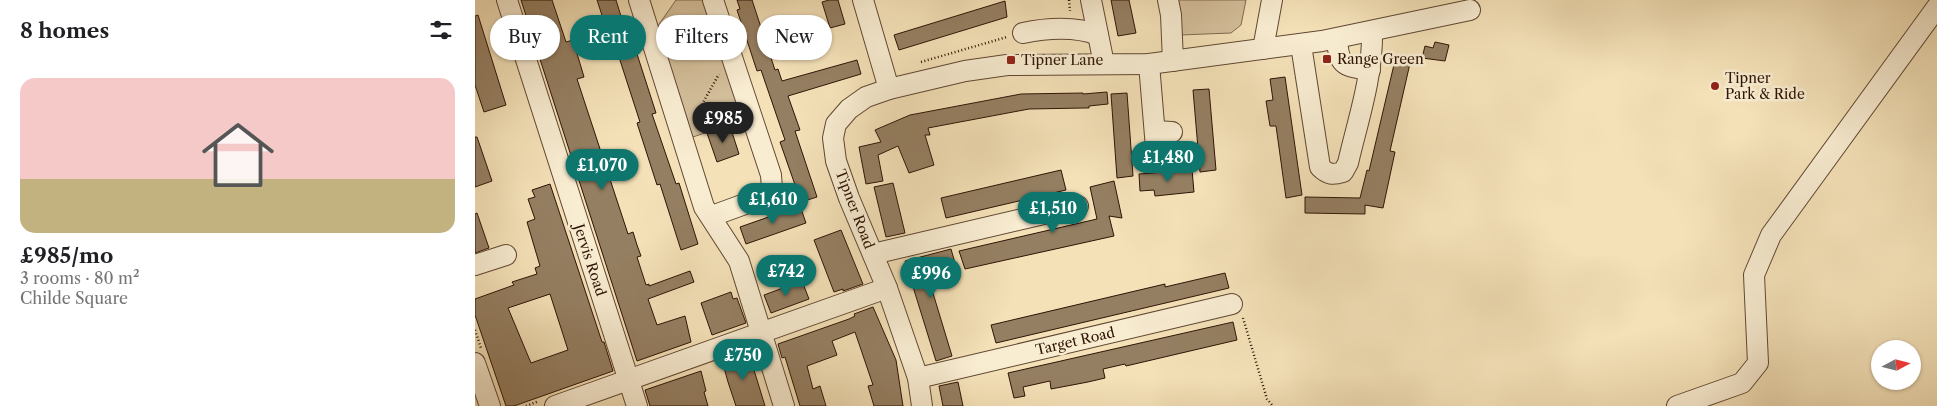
<!DOCTYPE html>
<html lang="en">
<head>
<meta charset="utf-8">
<style>
  :root { --surface:#fff; --page:#f6f6f6; --text:#202124; --muted:#757577; --accent:#0f766e }
  body { margin:0; font-family:"Libre Caslon Text",serif; background:var(--page); color:var(--text); height:100vh; display:flex; flex-direction:column; font-size:19px; white-space:nowrap }
  * { box-sizing:border-box; margin:0 }
  p { font-size:16px; color:var(--muted) }
  .icon { flex:none; width:28px; height:28px; fill:none; stroke:currentColor; stroke-width:2; stroke-linecap:round; stroke-linejoin:round }
  .map { position:relative; flex:1; overflow:hidden }
  .panel { display:flex; flex-direction:column; background:var(--surface); width:475px }
  .panel>* { flex:none }
  .banner { position:absolute; left:15px; top:15px; width:475px; height:45px; display:flex; gap:10px }
  .needle { width:32px; rotate:83deg }
  .tools { position:absolute; left:1396px; top:340px; display:grid; gap:10px }
  .tools a { display:grid; place-items:center; width:50px; height:50px; border-radius:50%; background:var(--surface); box-shadow:0 1px 4px #0004; font-size:25px }
  .price { position:absolute; translate:-50% -42px; padding:0 11px; border-radius:18px; background:var(--accent); color:#fff; font-size:16px; line-height:32px; filter:drop-shadow(0 1px 2px #0008) }
  .price::after { content:''; position:absolute; left:50%; top:30px; width:15px; height:11px; margin-left:-8px; background:inherit; clip-path:polygon(0 0,100% 0,50% 100%) }
  .price.current { background:#222; color:#fff }
  ul { padding:0; list-style:none }
  li { display:grid; align-content:center; gap:10px; height:265px; padding:0 20px }
  li span { display:grid; place-items:center; height:155px; border-radius:15px; color:#555 }
  li>.icon { margin-inline-start:auto }
  span .icon { width:90px; height:90px; fill:#fffc; stroke-width:1 }
  li b { font-size:21px }
  h2 { display:flex; justify-content:space-between; align-items:center; height:60px; padding:0 20px; font-size:21px }
  .chip { padding:0 18px; border-radius:22px; background:var(--surface); box-shadow:0 1px 4px #0004; font-size:18px; line-height:45px }
  .chip.current { background:var(--accent); color:#fff }
  main { display:flex; flex:1; min-height:0 }
  .map>svg:first-child { display:block }
</style>
</head>
<body>
<main>
<section class="panel">
<h2>8 homes<svg class="icon" aria-label="filters" viewBox="0 0 24 24"><path d="M4 7h16M4 17h16"/><circle cx="9" cy="7" r="2"/><circle cx="15" cy="17" r="2"/></svg></h2>
<ul>
<li><span style="background:linear-gradient(#f6c9c9 65%,#c2b280 0)"><svg class="icon" aria-label="home" viewBox="0 0 24 24"><path d="M3 11l9-7 9 7M6 9v11h12V9"/></svg></span><div><b>£985/mo</b><p>3 rooms · 80 m²</p><p>Childe Square</p></div></li>
</ul>
</section>
<div class="map">
<svg width="1462" height="406" viewBox="0 0 1462 406">
  <rect width="100%" height="100%" fill="#f4e1b8"/>
  <filter id="stains"><feTurbulence type="fractalNoise" baseFrequency=".004" numOctaves="4"/><feColorMatrix values="0 0 0 0 .2 0 0 0 0 .09 0 0 0 0 .02 0 0 0 .5 -.17"/></filter>
  <radialGradient id="worn" r=".72"><stop offset=".6" stop-color="#630" stop-opacity="0"/><stop offset="1" stop-color="#630" stop-opacity=".3"/></radialGradient>
  <g fill="#d3be9a" stroke="#816950">
    <polygon points="201,0 230,0 268,120 215,138 180,30"/>
    <polygon points="702,0 771,0 766,25 756,33 705,35"/>
  </g>
  <g fill="#957f62" stroke="#2f1405" fill-rule="evenodd">
    <polygon points="46,0 77,0 91,42 98,40 109,77 102,79 153,234 158,232 162,245 166,256 162,257 171,285 174,284 174,286 215,271 219,282 173,299 182,325 210,316 216,342 162,361"/>
    <polygon points="122,0 141,0 157,52 161,51 181,113 177,114 201,184 204,183 223,244 206,250 185,184 182,185 162,123 165,122 142,51 139,52"/>
    <polygon points="262,0 277,0 300,70 303,69 307,81 382,60 386,74 313,96 325,130 320,131 342,197 326,202 305,142 310,140 286,70 282,71 262,10 265,9"/>
    <polygon points="354,0 363,0 370,24 355,28 347,2"/>
    <polygon points="636,0 654,0 661,33 643,36"/>
    <polygon points="530,1 532,17 424,50 419,35"/>
    <polygon points="3,15 31,105 9,112 0,85 0,16"/>
    <polygon points="960,42 974,45 970,61 947,58 950,46 958,48"/>
    <polygon points="921,56 936,59 915,151 920,152 908,208 890,205 890,214 830,213 830,197 885,198 892,170 894,171"/>
    <polygon points="810,77 827,195 811,198 801,126 795,126 791,101 798,100 795,79"/>
    <polygon points="734,89 741,170 725,172 718,90"/>
    <polygon points="632,92 633,104 614,106 614,108 609,108 554,109 453,128 455,135 450,135 459,165 434,173 423,146 403,155 408,181 391,184 384,147 406,142 400,130 435,115 546,94 608,93 608,94"/>
    <polygon points="652,93 658,176 642,178 636,94"/>
    <polygon points="255,126 264,154 242,162 232,133"/>
    <polygon points="0,137 2,137 17,181 0,187"/>
    <polygon points="586,170 591,190 471,218 466,198"/>
    <polygon points="717,170 719,192 680,196 679,190 665,191 664,174"/>
    <polygon points="639,181 647,218 634,216 639,236 490,269 484,251 622,219 615,187"/>
    <polygon points="418,183 430,233 411,237 399,187"/>
    <path d="M75,184L127,342H129L138,371L39,406H31L0,315V299L39,285L37,282L62,274L60,268L65,266L52,222L60,219L53,199L60,197L57,190ZM75,294L93,350L56,363L33,308Z"/>
    <polygon points="325,206 331,223 271,244 265,227"/>
    <polygon points="2,213 14,248 0,253 0,214"/>
    <polygon points="366,230 388,284 368,291 368,289 359,292 339,240"/>
    <polygon points="476,249 480,263 451,270 477,356 461,361 430,261"/>
    <polygon points="750,273 754,288 521,343 516,325 690,284 690,287"/>
    <polygon points="327,281 334,299 296,313 289,295"/>
    <polygon points="256,292 258,299 262,298 271,323 237,335 226,303"/>
    <polygon points="398,307 421,360 428,406 399,406 393,386 398,385 380,332 357,341 362,355 332,366 338,389 345,386 351,406 325,406 310,357 307,358 303,344 374,319 380,316 379,314"/>
    <polygon points="758,322 762,340 651,366 650,364 628,369 630,378 613,382 576,389 575,381 548,387 550,396 539,398 533,373"/>
    <polygon points="273,351 279,370 290,406 261,406 253,382 248,364 256,361 255,358"/>
    <polygon points="226,371 231,391 229,392 233,406 175,406 170,390"/>
    <polygon points="483,382 488,406 468,406 464,386"/>
  </g>
  <g fill="none" stroke-linecap="round" stroke-linejoin="round">
    <defs>
      <g id="minor">
        <polyline points="32,0 162,406"/>
        <polyline points="164,0 229,207 264,261 309,406"/>
        <polyline points="388,0 414,89"/>
        <polyline points="616,0 629,64"/>
        <polyline points="693,0 696,15 698,61"/>
        <path d="M548,33C571,28 601,26 623,35"/>
        <path d="M862,39C864,67 869,66 895,70"/>
        <path d="M826,45L845,167C853,175 858,175 868,172L873,163C883,120 898,76 897,32"/>
        <polyline points="788,49 797,0"/>
        <polyline points="674,64 681,148"/>
        <polyline points="680,131 697,132"/>
        <polyline points="237,216 289,197 297,189 296,175 238,0"/>
        <polyline points="398,254 603,206"/>
        <polyline points="0,265 31,255"/>
        <polyline points="0,363 15,406"/>
        <polyline points="443,378 757,304"/>
        <polyline points="80,406 412,288"/>
        <polyline points="447,406 443,378 412,288 374,198 361,161 358,138 361,124 374,109 391,97 414,89 490,71 532,65 674,64 847,41 995,10"/>
        <polyline points="1202,406 1267,383 1283,363 1279,275 1296,235 1462,7"/>
      </g>
    </defs>
    <use href="#minor" stroke="#604732" stroke-width="22"/>
    <g stroke="#2f1405" stroke-width="2.5" stroke-dasharray="1 2.5" stroke-linecap="butt">
      <polyline points="594,0 595,11"/>
      <polyline points="446,62 532,37"/>
      <polyline points="220,117 244,74"/>
      <polyline points="768,318 792,399 798,406"/>
      <polyline points="0,330 6,348"/>
      <polyline points="51,406 64,401"/>
    </g>
    <use href="#minor" stroke="#f8ecd1" stroke-width="20"/>
  </g>
  <g fill="#8f2418" stroke="#f8ecd1" stroke-width="2">
    <rect x="847" y="54" width="10" height="10" rx="2.5"/>
    <rect x="531" y="55" width="10" height="10" rx="2.5"/>
    <circle cx="1240" cy="86" r="5"/>
  </g>
  <g text-anchor="middle" stroke-width="5" stroke-linejoin="round" paint-order="stroke">
    <g font-size="14" fill="#2f1405" stroke="#f8ecd1" text-anchor="start">
      <text x="862" y="64">Range Green</text>
      <text x="546" y="65">Tipner Lane</text>
      <text x="1250" y="83">Tipner<tspan x="1250" dy="16">Park &amp; Ride</tspan></text>
    </g>
    <g font-size="14" fill="#2f1405" stroke="#f8ecd1">
      <text transform="translate(380 209) rotate(69)" y="5">Tipner Road</text>
      <text transform="translate(115 260) rotate(72)" y="5">Jervis Road</text>
      <text transform="translate(600 341) rotate(-13)" y="5">Target Road</text>
    </g>
  </g>
  <rect width="100%" height="100%" filter="url(#stains)"/>
  <rect width="100%" height="100%" fill="url(#worn)"/>
</svg>
<div class="tools">
<a><svg class="needle" viewBox="-14 -14 28 28"><path d="M0-13l5 13h-10z" fill="#e53935"/><path d="M0 13l5-13h-10z" fill="#757577"/></svg></a>
</div>
<b class="price current" style="left:248px;top:144px">£985</b>
<b class="price" style="left:693px;top:183px">£1,480</b>
<b class="price" style="left:127px;top:191px">£1,070</b>
<b class="price" style="left:298px;top:225px">£1,610</b>
<b class="price" style="left:578px;top:234px">£1,510</b>
<b class="price" style="left:311px;top:297px">£742</b>
<b class="price" style="left:456px;top:299px">£996</b>
<b class="price" style="left:268px;top:381px">£750</b>
<div class="banner">
<a class="chip">Buy</a>
<a class="chip current">Rent</a>
<a class="chip">Filters</a>
<a class="chip">New</a>
</div>
</div>
</main>
</body>
</html>
